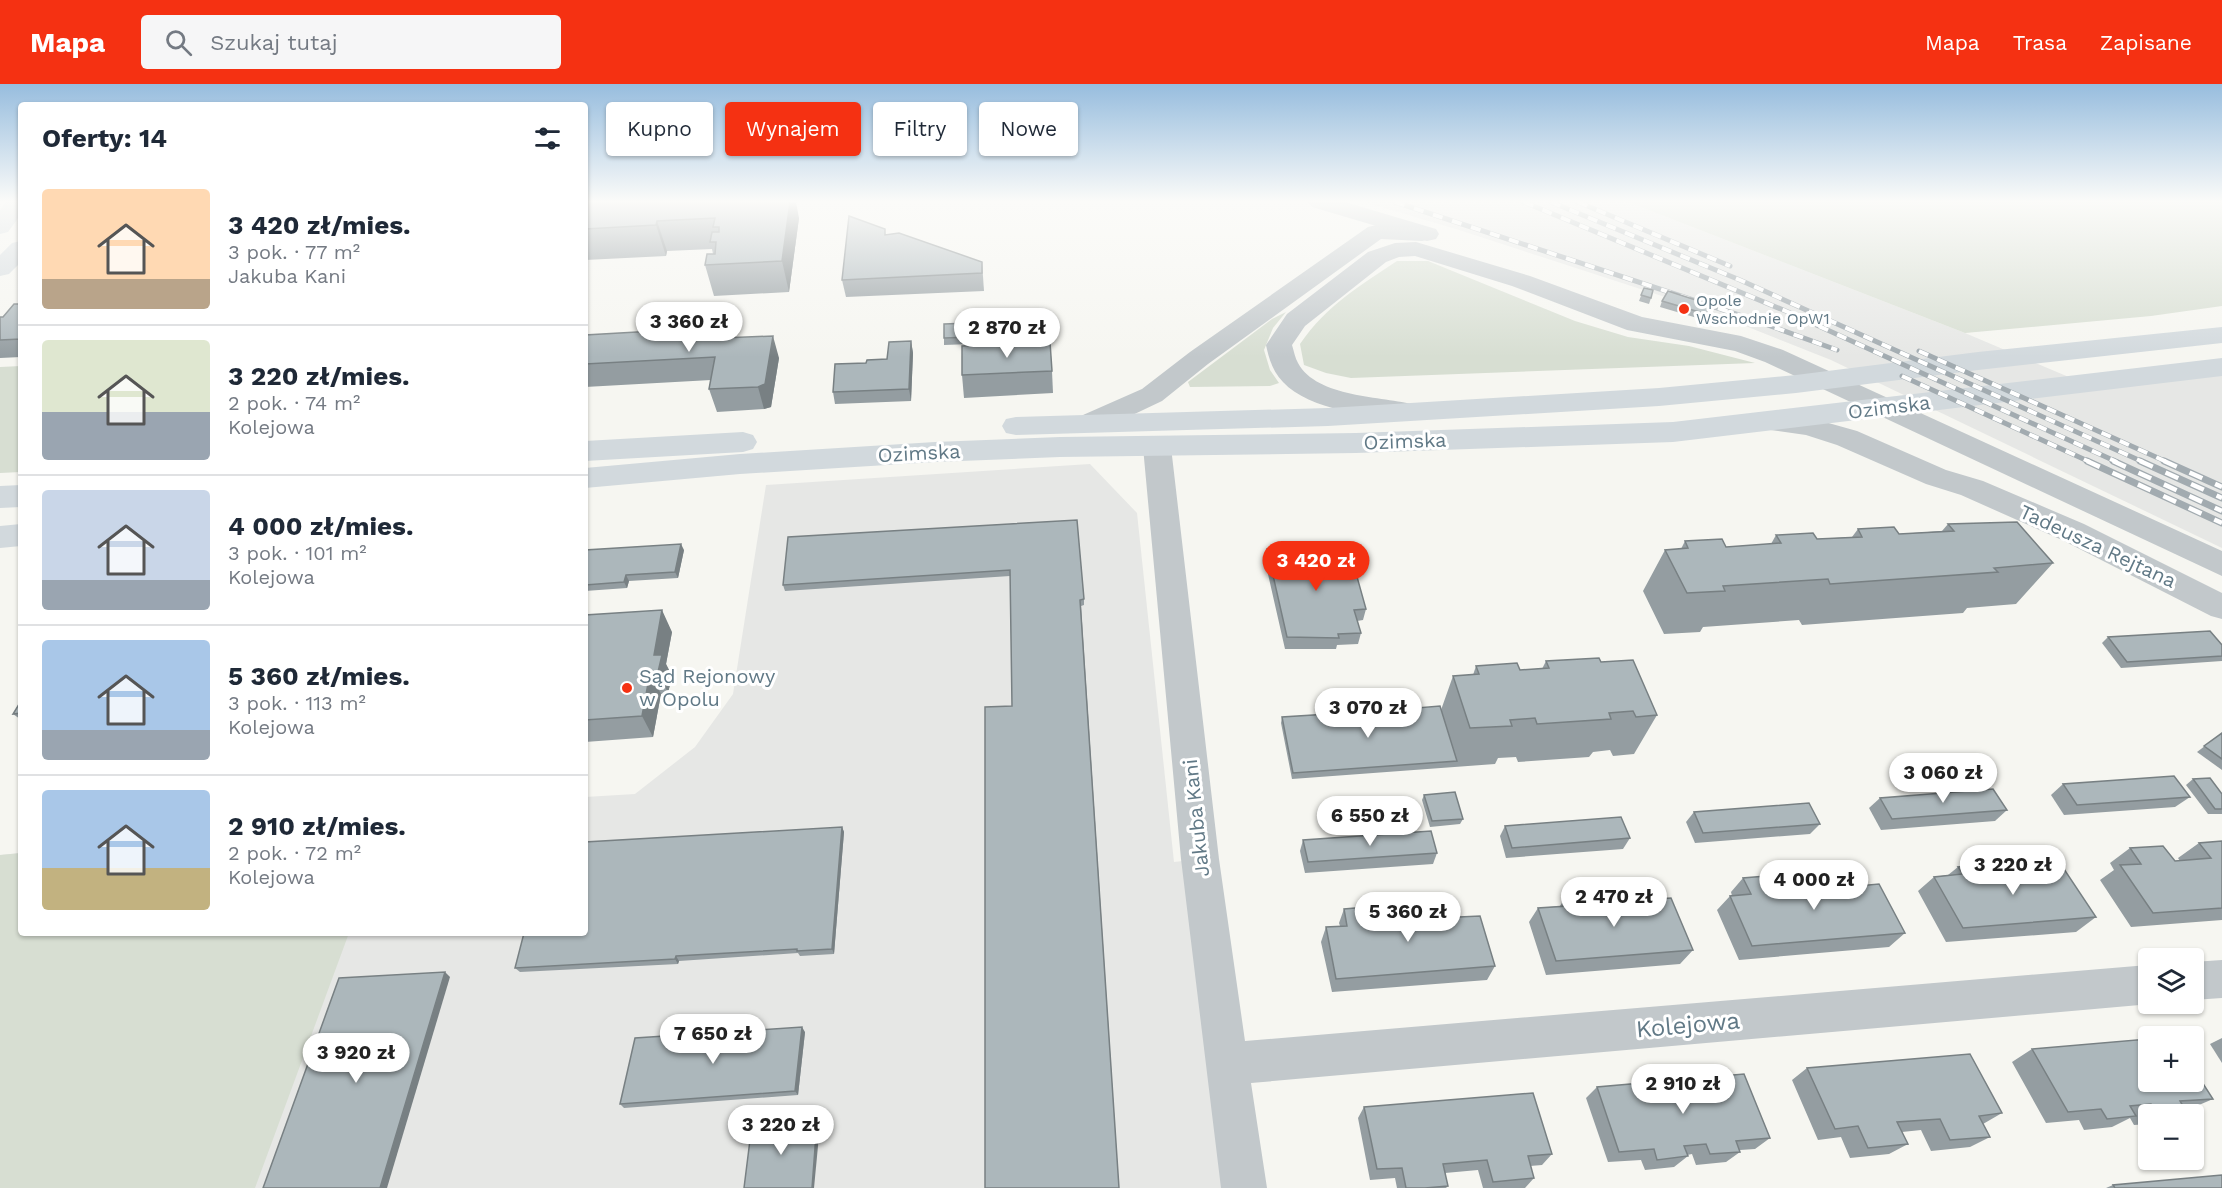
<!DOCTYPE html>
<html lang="pl">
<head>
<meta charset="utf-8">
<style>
  :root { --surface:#fff; --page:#f6f6f7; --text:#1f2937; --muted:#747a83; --line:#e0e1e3; --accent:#f53112 }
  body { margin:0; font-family:"Work Sans",sans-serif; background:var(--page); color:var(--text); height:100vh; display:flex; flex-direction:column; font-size:22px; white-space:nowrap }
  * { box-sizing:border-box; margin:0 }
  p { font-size:20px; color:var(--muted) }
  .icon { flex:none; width:33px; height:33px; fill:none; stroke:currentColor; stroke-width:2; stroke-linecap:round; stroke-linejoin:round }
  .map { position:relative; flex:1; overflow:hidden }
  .drawer { position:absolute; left:18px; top:18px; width:570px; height:834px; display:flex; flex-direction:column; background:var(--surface); border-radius:6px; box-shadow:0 2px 4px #0004 }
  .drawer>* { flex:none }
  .top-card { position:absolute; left:606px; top:18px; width:570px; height:54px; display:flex; gap:12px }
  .buttons { position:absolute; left:2138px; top:864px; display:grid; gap:12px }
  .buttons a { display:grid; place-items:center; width:66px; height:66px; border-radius:6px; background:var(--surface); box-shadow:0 2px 4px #0004; font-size:30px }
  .price { position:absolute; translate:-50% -51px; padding:0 14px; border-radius:21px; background:#fff; color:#222; font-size:20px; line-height:39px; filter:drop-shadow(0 2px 3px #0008) }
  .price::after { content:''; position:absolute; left:50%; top:36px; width:18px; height:14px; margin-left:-9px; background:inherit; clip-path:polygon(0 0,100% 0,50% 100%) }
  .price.on { background:var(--accent); color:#fff }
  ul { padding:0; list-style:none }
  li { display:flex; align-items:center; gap:18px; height:150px; padding:0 24px }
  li+li { border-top:2px solid var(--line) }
  li span { display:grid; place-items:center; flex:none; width:168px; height:120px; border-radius:6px; color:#555 }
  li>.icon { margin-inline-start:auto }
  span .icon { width:72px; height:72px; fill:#fffc; stroke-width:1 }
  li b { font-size:26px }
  h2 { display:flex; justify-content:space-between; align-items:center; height:72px; padding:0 24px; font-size:26px }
  .tag { padding:0 21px; border-radius:6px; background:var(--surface); box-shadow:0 2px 4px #0004; font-size:21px; line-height:54px }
  .tag.on { background:var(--accent); color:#fff }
  header { display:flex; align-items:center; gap:36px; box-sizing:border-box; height:84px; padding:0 30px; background:var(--accent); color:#fff }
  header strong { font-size:28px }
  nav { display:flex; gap:33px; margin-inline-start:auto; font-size:21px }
  .search { width:420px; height:54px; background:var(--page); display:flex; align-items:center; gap:15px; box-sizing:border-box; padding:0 21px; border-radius:6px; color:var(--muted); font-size:22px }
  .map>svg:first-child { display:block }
</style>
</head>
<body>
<header>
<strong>Mapa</strong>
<div class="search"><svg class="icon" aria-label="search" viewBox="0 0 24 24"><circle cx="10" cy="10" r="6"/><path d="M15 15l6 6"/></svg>Szukaj tutaj</div>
<nav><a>Mapa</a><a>Trasa</a><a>Zapisane</a></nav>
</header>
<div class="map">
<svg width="2222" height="1104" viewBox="0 0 2222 1104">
  <rect width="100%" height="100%" fill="#f6f6f1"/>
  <g fill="#e6e7e5">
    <polygon points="1364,118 1628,118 1965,249 2083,299 2222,283 2222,464 1831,276 1708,227 1456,145"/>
    <polygon points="1090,380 1137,429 1174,778 1200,775 1244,1104 0,1104 0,771 21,769 21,849 585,849 585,713 635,710 695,663 733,610 766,401"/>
  </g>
  <g fill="#d7ded2">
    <polygon points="1628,118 2222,118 2222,222 2151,232 1965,249"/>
    <path d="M1397,177H1428L1575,237L1628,253L1689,262L1755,279L1351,294L1326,289L1304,281L1300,260C1327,221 1358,203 1397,177Z"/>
    <polygon points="1286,228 1273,244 1264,266 1270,286 1279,299 1270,302 1190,303 1188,298 1272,235"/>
    <polygon points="21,282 21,388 0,389 0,283"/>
    <polygon points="21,769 21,849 349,849 255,1104 0,1104 0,771"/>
  </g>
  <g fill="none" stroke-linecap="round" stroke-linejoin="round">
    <g fill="#c2c8cb" fill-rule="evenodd">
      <polygon points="1308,118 1345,118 1436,145 1439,150 1436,155 1427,157 1312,123"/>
      <polygon points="1157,353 1167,356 1171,363 1219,775 1245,957 2148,881 2148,920 2151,920 1251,999 1267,1104 1221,1104 1181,775 1143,363 1147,356"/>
      <polygon points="2222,876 2222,914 2193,916 2193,878"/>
    </g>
    <g fill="#c2c8cb" fill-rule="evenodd">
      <polygon points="1376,141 1431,145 1434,150 1431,155 1422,157 1381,155 1208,280 1162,317 1103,345 1093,347 1083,345 1079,338 1083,331 1142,305 1190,268 1368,143"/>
      <path d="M1416,158L1530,192L1642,233L1741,252L1783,266L2222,467V492L1765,278L1735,267L1627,246L1512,202L1415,172L1399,173L1386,178L1305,242L1292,261C1294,267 1295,274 1298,279C1317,314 1382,312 1416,321L1420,328L1416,335L1406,337C1370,331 1310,327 1283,298C1273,288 1269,275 1266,261L1287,230L1368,168L1395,159Z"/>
      <polygon points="1773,329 1807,333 1857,347 1946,386 1983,397 2084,440 2222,509 2222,535 2211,532 2062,456 1961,411 1926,400 1837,361 1806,351 1763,345 1759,338 1763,331"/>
    </g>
    <g fill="#d2d9dd" fill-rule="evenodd">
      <polygon points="6,118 21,118 21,130 8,148 0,150 0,126"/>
      <polygon points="21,157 21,178 9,190 0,192 0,171 12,159"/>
      <polygon points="2222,243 2222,259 1978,286 1796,309 1659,322 1328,342 1016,351 1006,349 1002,342 1006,335 1016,333 1328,324 1659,304 1796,291 1978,268"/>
      <polygon points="2222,274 2222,292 1673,358 1356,369 1060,373 935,378 740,390 585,404 585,384 740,370 935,358 1060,353 1356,349 1673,338"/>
      <polygon points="743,348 753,351 757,358 753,365 743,368 585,377 585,357"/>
      <polygon points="21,401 21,423 0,424 0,402"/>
      <polygon points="21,440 21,462 0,464 0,442"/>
    </g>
    <defs>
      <g id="rail-far1">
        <polyline points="1395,118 1751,235 1837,266"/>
        <polyline points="1524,118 1788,228 2117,378"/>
        <polyline points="1551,118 1740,196 2143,378"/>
        <polyline points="1578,118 1730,182"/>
        <polyline points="1919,267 2167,378"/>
        <polyline points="1902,292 2090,378"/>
      </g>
      <g id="rail">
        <polyline points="2087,377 2222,439"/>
        <polyline points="2113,377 2222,427"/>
        <polyline points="2140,377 2222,414"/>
        <polyline points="2164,377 2222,403"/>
      </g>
    </defs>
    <use href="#rail-far1" stroke="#a2abb0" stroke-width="5"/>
    <use href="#rail" stroke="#a2abb0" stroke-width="7"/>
    <use href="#rail-far1" stroke="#fff" stroke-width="4" stroke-dasharray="10" stroke-linecap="butt"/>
    <use href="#rail" stroke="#fff" stroke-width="4.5" stroke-dasharray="14" stroke-linecap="butt"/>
  </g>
  <g fill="#949da1">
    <polygon points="585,118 799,134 789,208 714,212 705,181 713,170 712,165 667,167 666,172 585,176"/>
    <polygon points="886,151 982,178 984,207 846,213 842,196"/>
    <polygon points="1644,204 1651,214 1649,220 1639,217"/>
    <polygon points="1662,217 1711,221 1704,236 1660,223"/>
    <polygon points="21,220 21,273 0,274 0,233 3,233"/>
    <polygon points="997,238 998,259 944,261 944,254"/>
    <polygon points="585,251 727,254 779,274 771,323 764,325 717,328 709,305 711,296 585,303"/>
    <polygon points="911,257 913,269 911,317 835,320 833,308 866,279 887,275"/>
    <polygon points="1052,287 1053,309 964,314 962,291"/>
    <polygon points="1077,436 1084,515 1084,521 1081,522 1119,1104 1012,622 1010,492 785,507 783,501"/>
    <polygon points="1948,440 2053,479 2016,520 1967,524 1963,529 1802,541 1799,536 1703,543 1700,548 1664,550 1643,507 1665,466 1681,465 1685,457 1726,463 1771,460 1776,451 1817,455 1852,453 1858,445 1899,450 1942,447"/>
    <polygon points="1315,463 1343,483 1366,525 1363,536 1357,537 1361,549 1358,560 1337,561 1336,565 1285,565 1265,477 1267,465"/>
    <polygon points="585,466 684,466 678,494 629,497 627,504 585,507"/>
    <polygon points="585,531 672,548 666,580 672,592 668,609 661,610 653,653 585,658"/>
    <polygon points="2108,553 2222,561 2222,577 2121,584 2102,559"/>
    <polygon points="1546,577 1601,578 1657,631 1634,670 1613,672 1610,666 1593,668 1589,673 1518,678 1516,673 1498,674 1495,680 1292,695 1281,639 1282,633 1358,628 1359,623 1367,627 1402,625 1401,621 1403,616 1417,624 1441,626 1453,592 1473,591 1476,582 1520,586 1542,585"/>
    <polygon points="21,617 21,635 20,635 13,630"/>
    <polygon points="2222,649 2222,686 2197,668"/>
    <polygon points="2193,695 2222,710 2222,730 2208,730 2186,701"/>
    <polygon points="2063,700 2190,713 2175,723 2064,731 2051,711"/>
    <polygon points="1424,711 1463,735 1460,740 1430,743 1422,716"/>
    <polygon points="1880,714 2007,726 1995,737 1881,746 1869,724"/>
    <polygon points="1694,728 1820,740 1810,750 1695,759 1686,738"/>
    <polygon points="1505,742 1630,754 1623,765 1506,774 1500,752"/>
    <polygon points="842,743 844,748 834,870 800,872 798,869 679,877 678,880 520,888 515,884"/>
    <polygon points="1303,756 1437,769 1433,780 1305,789 1300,767"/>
    <polygon points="2222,757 2222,836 2131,843 2100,796 2114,786 2110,779 2130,764 2175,777 2180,777 2178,774 2199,759"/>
    <polygon points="2003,779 2033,785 2096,833 2076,848 1946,858 1918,807 1934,793 1948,791 1958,783 1989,788 1992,788"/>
    <polygon points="1816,788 1858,802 1905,849 1889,863 1739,876 1717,826 1730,812 1732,812 1731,808 1743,794 1786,808 1803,806 1802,803"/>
    <polygon points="1611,810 1640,816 1693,866 1680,880 1546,891 1529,838 1538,824 1560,822 1565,814 1595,820 1605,819"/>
    <polygon points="1418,819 1459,833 1495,882 1487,896 1332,908 1321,858 1326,843 1340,842 1339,839 1344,825 1383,839 1413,837 1412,834"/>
    <polygon points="805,948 798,1011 624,1024 620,1020"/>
    <polygon points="2222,954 2222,979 2210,960"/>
    <polygon points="2032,965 2213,1015 2178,1030 2148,1030 2148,1040 2134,1041 2130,1034 2112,1043 2084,1046 2079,1036 2046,1039 2012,978"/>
    <polygon points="1807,984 2002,1029 1983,1040 1990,1053 1970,1063 1931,1067 1921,1046 1902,1048 1908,1060 1889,1070 1850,1074 1841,1053 1818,1056 1792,996"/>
    <polygon points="1597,1003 1770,1054 1755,1065 1740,1066 1740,1068 1726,1078 1696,1081 1692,1070 1687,1071 1688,1072 1674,1083 1645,1086 1641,1076 1608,1078 1586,1014"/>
    <polygon points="1364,1023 1552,1070 1542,1081 1530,1082 1534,1094 1525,1104 1483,1104 1478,1086 1445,1089 1448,1102 1446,1104 1397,1104 1395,1094 1370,1096 1358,1034"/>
    <polygon points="2113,1101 2222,1104 2106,1104"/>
  </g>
  <g fill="#788083">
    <polygon points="790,118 796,118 799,134 789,208 782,177"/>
    <polygon points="657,137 667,167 666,172 656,141"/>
    <polygon points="724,243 730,266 722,254"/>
    <polygon points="773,252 779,274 771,323 764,325 758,303"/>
    <polygon points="911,257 913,269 911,317 909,305"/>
    <polygon points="681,460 684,466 678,494 675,488"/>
    <polygon points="626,491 629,497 627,504 624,498"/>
    <polygon points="662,526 672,548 666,580 672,592 668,609 658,588 654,571"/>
    <polygon points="650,589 661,610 653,653 642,632"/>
    <polygon points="842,743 844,748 834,870 832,865"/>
    <polygon points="676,872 679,877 678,880 675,875"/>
    <polygon points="445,888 450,893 387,1104 380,1104"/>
    <polygon points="802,943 805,948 798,1011 795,1007"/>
    <polygon points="817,1037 820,1041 814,1104 812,1104"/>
  </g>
  <g fill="#acb7bb" stroke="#788083" stroke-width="1.5">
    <polygon points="585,118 790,118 782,177 705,181 707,170 715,170 716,158 710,158 712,148 719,148 719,143 713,143 715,134 657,137 656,141 585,145"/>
    <polygon points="849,132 885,145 885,151 899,149 982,178 982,189 842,196"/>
    <polygon points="1644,204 1653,206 1651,214 1641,211"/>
    <polygon points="1668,207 1711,221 1706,230 1662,217"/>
    <polygon points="14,220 21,220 21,255 0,256 0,233 3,233"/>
    <polygon points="997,238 998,252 944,254 944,240"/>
    <polygon points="724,243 722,254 773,252 765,300 758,303 709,305 715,273 585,280 585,251"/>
    <polygon points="911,257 909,305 833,308 835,280 866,279 867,276 887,275 889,258"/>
    <polygon points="1050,258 1052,287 962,291 962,262"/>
    <polygon points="1077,436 1084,515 1080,516 1119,1104 985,1104 985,623 1012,622 1010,486 783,501 788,453"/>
    <polygon points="2017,438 2053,479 1994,484 1998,488 1830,500 1828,495 1723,502 1725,507 1687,509 1665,466 1688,464 1685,457 1722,455 1726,463 1781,459 1776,451 1813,449 1817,455 1862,453 1858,445 1894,443 1899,450 1954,447 1948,440"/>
    <polygon points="681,460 675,488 626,491 624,498 585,501 585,466"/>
    <polygon points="1314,460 1315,463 1337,462 1343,483 1354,482 1366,525 1354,526 1361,549 1338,550 1339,554 1287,553 1267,465"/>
    <polygon points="662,526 654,571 662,571 658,588 650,589 642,632 585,636 585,531"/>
    <polygon points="2210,547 2222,561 2222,572 2127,578 2108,553"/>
    <polygon points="1599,574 1601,578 1633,576 1657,631 1636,633 1633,627 1609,629 1611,635 1537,640 1535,634 1510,636 1512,642 1470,644 1453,592 1479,590 1476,582 1517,579 1520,586 1549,584 1546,577"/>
    <polygon points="1414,615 1417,624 1440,622 1457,677 1293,689 1282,633 1361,628 1359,623 1366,622 1367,627 1406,625 1403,616"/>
    <polygon points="21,617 21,629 13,630"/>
    <polygon points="2222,649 2222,675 2204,662"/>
    <polygon points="2174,692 2190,713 2077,721 2063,700"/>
    <polygon points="2210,694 2222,710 2222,725 2215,725 2193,695"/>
    <polygon points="1993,705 2007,726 1892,735 1880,714"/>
    <polygon points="1455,708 1463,735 1432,737 1424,711"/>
    <polygon points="1809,719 1820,740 1703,749 1694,728"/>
    <polygon points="1621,733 1630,754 1512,764 1505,742"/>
    <polygon points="842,743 832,865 797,867 797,865 676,872 675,875 515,884 524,849 585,849 585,758"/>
    <polygon points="1431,747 1437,769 1308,778 1303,756"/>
    <polygon points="2222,757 2222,824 2153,829 2120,781 2141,780 2130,764 2163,762 2175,777 2211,774 2199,759"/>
    <polygon points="2028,777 2033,785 2062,782 2096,833 1963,844 1934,793 1963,790 1958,783 1984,781 1989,788 2008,787 2003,779"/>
    <polygon points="1850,786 1858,802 1879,800 1905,849 1752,862 1730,812 1751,810 1743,794 1778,791 1786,808 1824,805 1816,788"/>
    <polygon points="1637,808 1640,816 1671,814 1693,866 1556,877 1538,824 1568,822 1565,814 1591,811 1595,820 1614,818 1611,810"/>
    <polygon points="1454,817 1459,833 1480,832 1495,882 1336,895 1326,843 1347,842 1344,825 1379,822 1383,839 1423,836 1418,819"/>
    <polygon points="445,888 380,1104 263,1104 339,894"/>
    <polygon points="802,943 795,1007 620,1020 635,954"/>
    <polygon points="2148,955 2148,998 2193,998 2193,984 2213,1015 2180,1017 2186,1027 2158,1030 2151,1020 2130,1022 2136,1032 2107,1035 2101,1025 2068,1028 2032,965"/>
    <polygon points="1970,970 2002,1029 1979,1032 1990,1053 1950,1056 1940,1035 1897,1038 1908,1060 1868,1064 1858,1042 1835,1045 1807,984"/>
    <polygon points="1744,990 1770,1054 1736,1057 1740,1068 1710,1070 1706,1060 1684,1062 1688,1072 1657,1076 1654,1065 1619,1068 1597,1003"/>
    <polygon points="1533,1009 1552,1070 1528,1072 1534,1094 1493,1098 1487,1076 1443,1080 1448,1102 1425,1104 1406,1104 1402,1084 1377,1085 1364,1023"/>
    <polygon points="817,1037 812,1104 744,1104 752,1040"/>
    <polygon points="2222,1091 2222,1104 2115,1104 2113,1101"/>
  </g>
  <linearGradient id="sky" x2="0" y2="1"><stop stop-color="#97bdde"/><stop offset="0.43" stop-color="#fbfbf9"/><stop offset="1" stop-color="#fbfbf9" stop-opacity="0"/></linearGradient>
  <rect width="2222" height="273" fill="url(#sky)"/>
  <g fill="#f53112" stroke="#fff" stroke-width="2">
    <circle cx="1684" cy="225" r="6"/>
    <circle cx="627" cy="604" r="6"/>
  </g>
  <g text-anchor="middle" stroke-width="6" stroke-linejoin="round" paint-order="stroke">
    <g font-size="16" fill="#617986" stroke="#fff" text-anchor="start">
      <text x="1696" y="222">Opole<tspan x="1696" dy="18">Wschodnie OpW1</tspan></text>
    </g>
    <g font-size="20" fill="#617986" stroke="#fff">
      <text transform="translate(1889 323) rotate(-7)" y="7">Ozimska</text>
      <text transform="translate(1405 357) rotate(-2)" y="7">Ozimska</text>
      <text transform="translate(919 369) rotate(-3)" y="7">Ozimska</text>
      <text transform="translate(2098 462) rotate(25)" y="7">Tadeusza Rejtana</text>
      <text transform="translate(1196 734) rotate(-96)" y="7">Jakuba Kani</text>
    </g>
    <g font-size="20" fill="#617986" stroke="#fff" text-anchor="start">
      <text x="639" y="599">Sąd Rejonowy<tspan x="639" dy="23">w Opolu</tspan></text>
    </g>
    <g font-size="24" fill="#617986" stroke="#fff">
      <text transform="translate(1688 941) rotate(-5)" y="8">Kolejowa</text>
    </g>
  </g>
</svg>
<div class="buttons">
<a><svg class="icon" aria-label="layers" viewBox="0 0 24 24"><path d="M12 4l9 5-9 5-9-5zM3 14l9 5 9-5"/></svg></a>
<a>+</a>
<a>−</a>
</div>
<b class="price" style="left:689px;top:269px">3 360 zł</b>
<b class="price" style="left:1007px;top:275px">2 870 zł</b>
<b class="price on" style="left:1316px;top:508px">3 420 zł</b>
<b class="price" style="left:1368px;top:655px">3 070 zł</b>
<b class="price" style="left:1943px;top:720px">3 060 zł</b>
<b class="price" style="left:1370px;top:763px">6 550 zł</b>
<b class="price" style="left:2013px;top:812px">3 220 zł</b>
<b class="price" style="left:1814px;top:827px">4 000 zł</b>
<b class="price" style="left:1614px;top:844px">2 470 zł</b>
<b class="price" style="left:1408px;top:859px">5 360 zł</b>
<b class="price" style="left:713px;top:981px">7 650 zł</b>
<b class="price" style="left:356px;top:1000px">3 920 zł</b>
<b class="price" style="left:1683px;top:1031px">2 910 zł</b>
<b class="price" style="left:781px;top:1072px">3 220 zł</b>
<div class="top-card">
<a class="tag">Kupno</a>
<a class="tag on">Wynajem</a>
<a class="tag">Filtry</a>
<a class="tag">Nowe</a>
</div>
<section class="drawer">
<h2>Oferty: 14<svg class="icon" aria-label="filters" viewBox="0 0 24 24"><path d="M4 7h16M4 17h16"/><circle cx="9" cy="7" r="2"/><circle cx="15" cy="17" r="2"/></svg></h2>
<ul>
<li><span style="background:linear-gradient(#ffd9b3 75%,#b9a48a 0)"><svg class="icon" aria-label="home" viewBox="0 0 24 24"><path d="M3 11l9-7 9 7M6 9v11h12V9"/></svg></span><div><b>3 420 zł/mies.</b><p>3 pok. · 77 m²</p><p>Jakuba Kani</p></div></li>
<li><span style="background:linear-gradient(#dfe7d0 60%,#9aa5b1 0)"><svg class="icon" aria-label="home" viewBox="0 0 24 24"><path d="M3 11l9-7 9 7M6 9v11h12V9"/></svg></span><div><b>3 220 zł/mies.</b><p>2 pok. · 74 m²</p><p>Kolejowa</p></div></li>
<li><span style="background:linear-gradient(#c9d6e8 75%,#9aa5b1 0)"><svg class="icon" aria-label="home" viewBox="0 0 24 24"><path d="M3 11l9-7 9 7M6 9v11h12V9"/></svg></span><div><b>4 000 zł/mies.</b><p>3 pok. · 101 m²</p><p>Kolejowa</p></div></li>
<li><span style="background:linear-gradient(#a9c7e8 75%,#9aa5b1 0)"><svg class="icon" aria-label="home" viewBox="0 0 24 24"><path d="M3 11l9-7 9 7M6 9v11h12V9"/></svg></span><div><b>5 360 zł/mies.</b><p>3 pok. · 113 m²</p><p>Kolejowa</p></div></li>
<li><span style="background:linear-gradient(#a9c7e8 65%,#c2b280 0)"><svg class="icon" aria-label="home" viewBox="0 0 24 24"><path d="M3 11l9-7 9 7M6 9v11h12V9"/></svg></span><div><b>2 910 zł/mies.</b><p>2 pok. · 72 m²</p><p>Kolejowa</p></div></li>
</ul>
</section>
</div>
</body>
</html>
